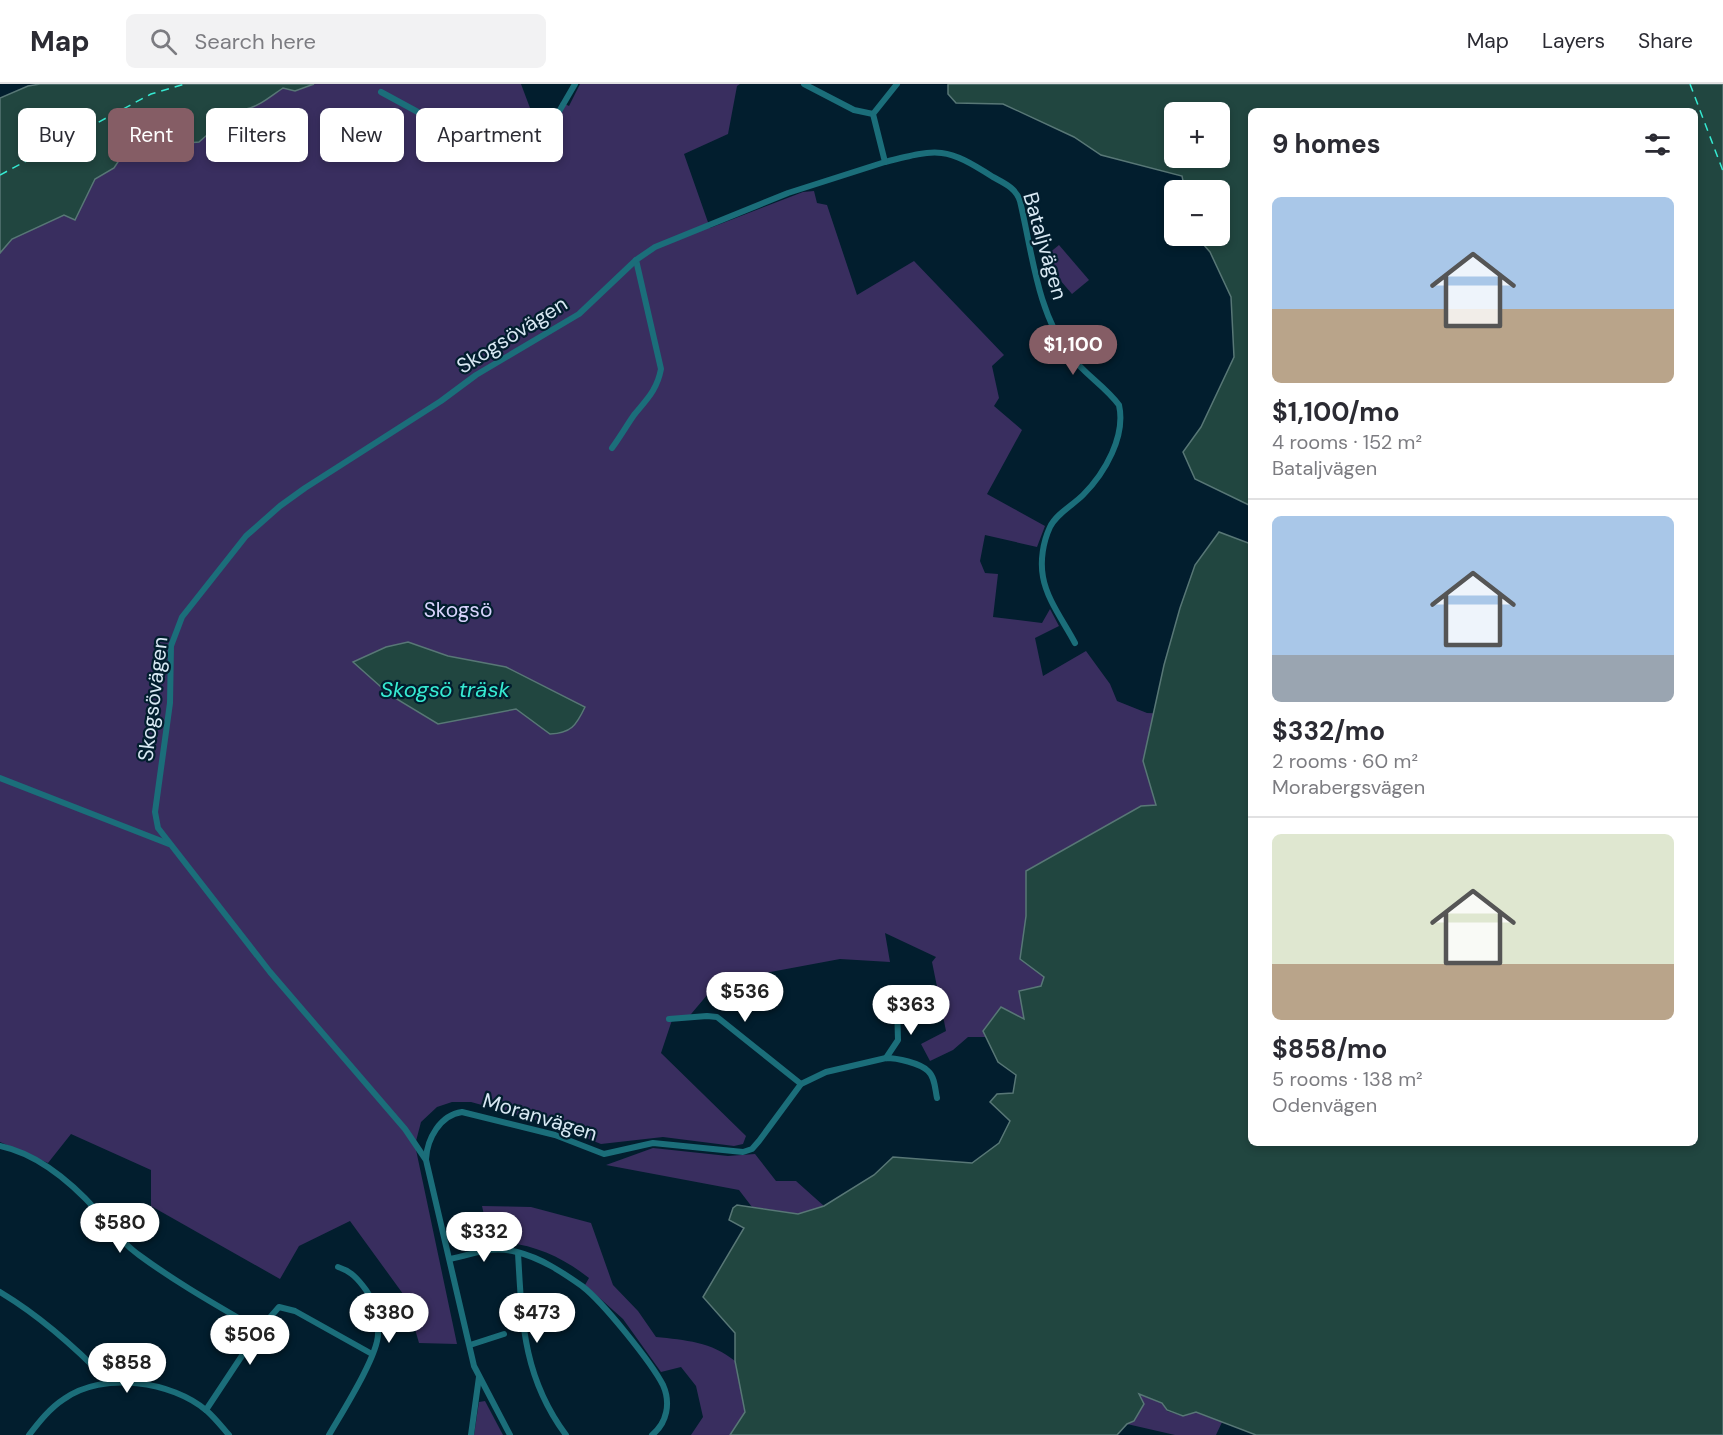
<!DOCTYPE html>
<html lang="en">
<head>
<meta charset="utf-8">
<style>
  :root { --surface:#fff; --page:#f2f2f3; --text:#2b2b33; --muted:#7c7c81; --line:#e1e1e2; --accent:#855d65 }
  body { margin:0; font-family:"DM Sans",sans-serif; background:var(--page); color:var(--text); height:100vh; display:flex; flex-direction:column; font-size:22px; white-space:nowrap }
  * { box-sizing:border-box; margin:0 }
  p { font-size:20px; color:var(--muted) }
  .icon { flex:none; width:33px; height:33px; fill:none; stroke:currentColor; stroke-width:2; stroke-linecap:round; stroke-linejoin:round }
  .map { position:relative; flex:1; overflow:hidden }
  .drawer { position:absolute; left:1248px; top:24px; width:450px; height:1038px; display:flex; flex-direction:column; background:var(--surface); border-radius:9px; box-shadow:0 3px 9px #0003 }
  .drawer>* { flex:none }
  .hud { position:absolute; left:18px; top:24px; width:570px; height:54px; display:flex; gap:12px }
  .buttons { position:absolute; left:1164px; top:18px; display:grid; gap:12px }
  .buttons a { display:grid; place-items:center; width:66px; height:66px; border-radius:9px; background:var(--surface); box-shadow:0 3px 9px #0003; font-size:30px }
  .price { position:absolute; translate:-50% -51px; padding:0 14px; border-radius:21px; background:#fff; color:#222; font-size:20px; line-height:39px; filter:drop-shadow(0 2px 3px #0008) }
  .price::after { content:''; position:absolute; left:50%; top:36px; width:18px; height:14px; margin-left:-9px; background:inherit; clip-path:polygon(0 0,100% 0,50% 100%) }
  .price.on { background:var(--accent); color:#fff }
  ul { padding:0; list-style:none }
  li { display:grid; align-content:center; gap:12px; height:318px; padding:0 24px }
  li+li { border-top:2px solid var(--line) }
  li span { display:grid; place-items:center; height:186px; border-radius:9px; color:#555 }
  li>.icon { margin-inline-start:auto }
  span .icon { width:108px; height:108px; fill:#fffc; stroke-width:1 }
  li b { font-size:26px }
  h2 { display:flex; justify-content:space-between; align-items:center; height:72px; padding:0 24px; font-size:26px }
  .chip { padding:0 21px; border-radius:9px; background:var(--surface); box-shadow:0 3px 9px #0003; font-size:21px; line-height:54px }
  .chip.on { background:var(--accent); color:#fff }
  header { display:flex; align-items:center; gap:36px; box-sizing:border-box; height:84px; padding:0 30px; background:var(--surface); border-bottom:2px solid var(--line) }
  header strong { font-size:28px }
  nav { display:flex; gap:33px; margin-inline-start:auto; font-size:21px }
  .search { width:420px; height:54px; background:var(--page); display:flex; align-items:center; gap:15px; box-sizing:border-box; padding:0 21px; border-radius:9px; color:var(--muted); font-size:22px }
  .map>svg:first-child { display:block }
</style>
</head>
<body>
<header>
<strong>Map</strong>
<div class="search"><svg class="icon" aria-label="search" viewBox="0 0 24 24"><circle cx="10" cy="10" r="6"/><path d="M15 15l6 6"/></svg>Search here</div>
<nav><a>Map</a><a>Layers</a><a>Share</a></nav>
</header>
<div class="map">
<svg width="1723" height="1351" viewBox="0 0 1723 1351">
  <rect width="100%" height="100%" fill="#021e2e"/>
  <g fill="#392e5f">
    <polygon points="185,0 521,0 533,32 558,25 561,18 569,22 580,0 740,0 737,2 728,50 684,70 710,144 803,108 814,107 817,119 827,121 857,211 914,177 1004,271 992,282 999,314 994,322 1022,346 987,410 1045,442 1037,463 985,451 980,477 985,489 998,490 993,533 1042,539 1050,525 1059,542 1035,554 1043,592 1086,567 1110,600 1117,617 1147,629 1251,633 1251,953 968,953 953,966 930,977 921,960 946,947 932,878 936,873 885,849 890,878 840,875 765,889 737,926 708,910 686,936 672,936 661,969 746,1052 743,1060 734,1062 663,1053 601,1060 550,1040 471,1018 452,1018 437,1023 421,1038 415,1061 457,1260 419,1259 406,1214 350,1137 299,1162 280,1195 151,1122 151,1086 71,1050 48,1079 0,1058 0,169 12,155 64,131 70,134 31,74"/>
    <polygon points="1059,161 1089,196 1072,210 1042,175"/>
    <polygon points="653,1064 728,1072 755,1070 776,1097 796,1097 824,1122 798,1130 752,1123 739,1106 606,1081"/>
    <path d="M482,1122L531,1123L591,1139L613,1201L638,1227L656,1253C685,1256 712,1258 735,1277L745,1329L730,1351H691L703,1333L696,1302L681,1283L661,1288L623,1235L585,1201L589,1194C561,1172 529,1158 493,1158L489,1153Z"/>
    <polygon points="1138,1310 1162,1319 1167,1327 1183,1332 1196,1328 1223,1336 1216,1351 1175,1351 1127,1340 1134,1337"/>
    <polygon points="485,1317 503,1351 474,1351 479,1318"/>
  </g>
  <g fill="#214640" stroke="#587776" stroke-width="1.5" fill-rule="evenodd">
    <path d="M40,0H314L295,7L283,4C271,12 260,22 246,25C241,26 236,25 232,26C220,29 208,39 207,51L199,58L164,61L148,47L136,51L114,84L95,95L75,136L64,131L12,155L0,169V14L28,2Z"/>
    <path d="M948,0H1723V1351H1256L1196,1328L1183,1332L1167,1326L1162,1319L1139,1310L1144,1320L1134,1337L1127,1340L1117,1351H730L745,1328L735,1277V1249L703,1213L744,1144L729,1136L733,1124L737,1121L798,1130L824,1122L874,1091L893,1073L972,1079L999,1059L1010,1037L990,1018L997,1010L1013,1009L1016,991L998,978L983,947L1001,923L1024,935L1019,907L1041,902L1044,893L1020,875L1026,832V787L1141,722L1156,721L1143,677L1164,581L1180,524L1195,481L1219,448L1251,460V1059H1695V27H1251V422L1195,395L1183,368L1201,343L1234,273L1231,213L1210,168L1196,152H1220V106H1185L1182,92L1101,71L1074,53L1003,20L956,19L948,10ZM1220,28V74H1174V28Z"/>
    <path d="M408,558L448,572L506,583L585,623C576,642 571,649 550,650L516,625L438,640L390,611L353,578L386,563Z"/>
  </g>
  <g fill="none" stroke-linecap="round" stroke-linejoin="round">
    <g stroke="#36ead2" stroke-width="1.5" stroke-dasharray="8 6" stroke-linecap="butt">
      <polyline points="1690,0 1723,87"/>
      <polyline points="0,91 151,10 185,0"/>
    </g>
    <g stroke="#1b6e7a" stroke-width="6">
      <polyline points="804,0 854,26 873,30"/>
      <polyline points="381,8 451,46 522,50 537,47 557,31 575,0"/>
      <path d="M885,78C939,64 946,63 993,93C1004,99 1016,104 1020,117C1032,167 1037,229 1070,271C1084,290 1105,302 1119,321C1126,352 1105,389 1083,411C1073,421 1056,430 1050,443C1043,458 1040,477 1043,493C1047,516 1064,538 1075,559"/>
      <path d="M612,364C620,353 627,341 634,331C647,315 657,306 661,285L636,176"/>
      <polyline points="0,694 169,760"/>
      <polyline points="669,935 707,932 717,933 801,1000"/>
      <polyline points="886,974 898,956 897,920"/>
      <path d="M0,1062C38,1070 72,1099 98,1128C111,1143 122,1159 139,1171C177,1199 218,1222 259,1246"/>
      <path d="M426,1075C427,1055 440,1031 462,1028L555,1051L604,1070L653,1059L743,1068L752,1065L759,1057L801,1000L826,988L886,974C897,974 920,979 928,987C935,993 935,1005 937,1014"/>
      <path d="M518,1169C522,1238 523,1293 566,1351"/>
      <path d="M450,1175C476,1170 490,1161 517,1168C541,1174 562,1188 582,1202C603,1218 651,1278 663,1301C671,1319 667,1339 652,1351"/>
      <path d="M0,1208C40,1232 76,1264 108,1297"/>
      <polyline points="470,1261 504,1250"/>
      <polyline points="206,1326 259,1246 279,1223 295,1227 372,1270"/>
      <path d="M29,1351C39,1338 50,1324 64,1315C103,1287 172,1297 207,1327C215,1334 222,1343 229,1351"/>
      <path d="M329,1351C341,1330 378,1272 378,1250C379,1237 374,1217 366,1206C358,1195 351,1187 338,1183"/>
      <polyline points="471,1351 479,1293"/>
      <polyline points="510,1351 474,1282 426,1076 405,1045 270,888 158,744 155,728 170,619 171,562 182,533 246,452 280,422 305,404 441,317 476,291 579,230 636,176 655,163 788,109 885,78 873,30 897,0"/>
    </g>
  </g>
  <g text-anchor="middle" stroke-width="4.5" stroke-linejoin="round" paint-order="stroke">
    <g font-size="21" fill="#d8e8f3" stroke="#021e2e">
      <text transform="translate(1045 162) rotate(74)" y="7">Bataljvägen</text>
      <text transform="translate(512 251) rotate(-32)" y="7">Skogsövägen</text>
      <text transform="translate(153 615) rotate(-83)" y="7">Skogsövägen</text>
      <text transform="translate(540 1033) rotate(17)" y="7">Moranvägen</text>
    </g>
    <g font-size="21" fill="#d8d3fc" stroke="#021e2e">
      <text x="458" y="533">Skogsö</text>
    </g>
    <g font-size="22" font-style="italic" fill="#36ead2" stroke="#021e2e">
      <text x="445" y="613">Skogsö träsk</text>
    </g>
  </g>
</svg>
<div class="buttons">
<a>+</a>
<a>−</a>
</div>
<b class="price on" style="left:1073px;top:292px">$1,100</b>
<b class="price" style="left:745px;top:939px">$536</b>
<b class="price" style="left:911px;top:952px">$363</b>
<b class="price" style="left:120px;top:1170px">$580</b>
<b class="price" style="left:484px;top:1179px">$332</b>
<b class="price" style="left:389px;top:1260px">$380</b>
<b class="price" style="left:537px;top:1260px">$473</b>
<b class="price" style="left:250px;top:1282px">$506</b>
<b class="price" style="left:127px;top:1310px">$858</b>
<div class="hud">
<a class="chip">Buy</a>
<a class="chip on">Rent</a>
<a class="chip">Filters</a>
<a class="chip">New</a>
<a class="chip">Apartment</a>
</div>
<section class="drawer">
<h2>9 homes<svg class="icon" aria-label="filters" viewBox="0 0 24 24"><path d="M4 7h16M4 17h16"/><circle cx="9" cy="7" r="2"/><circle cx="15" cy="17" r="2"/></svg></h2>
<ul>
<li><span style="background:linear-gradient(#a9c7e8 60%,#b9a48a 0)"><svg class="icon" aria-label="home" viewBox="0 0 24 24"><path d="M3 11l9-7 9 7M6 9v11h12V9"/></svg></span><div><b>$1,100/mo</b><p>4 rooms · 152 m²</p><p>Bataljvägen</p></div></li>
<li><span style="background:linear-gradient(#a9c7e8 75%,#9aa5b1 0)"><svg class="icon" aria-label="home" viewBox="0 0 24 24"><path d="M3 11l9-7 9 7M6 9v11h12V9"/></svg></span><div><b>$332/mo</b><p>2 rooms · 60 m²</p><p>Morabergsvägen</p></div></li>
<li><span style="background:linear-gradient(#dfe7d0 70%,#b9a48a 0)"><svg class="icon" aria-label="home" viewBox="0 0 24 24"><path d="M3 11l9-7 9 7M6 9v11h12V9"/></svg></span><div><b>$858/mo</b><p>5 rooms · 138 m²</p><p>Odenvägen</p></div></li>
</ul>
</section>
</div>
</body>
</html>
